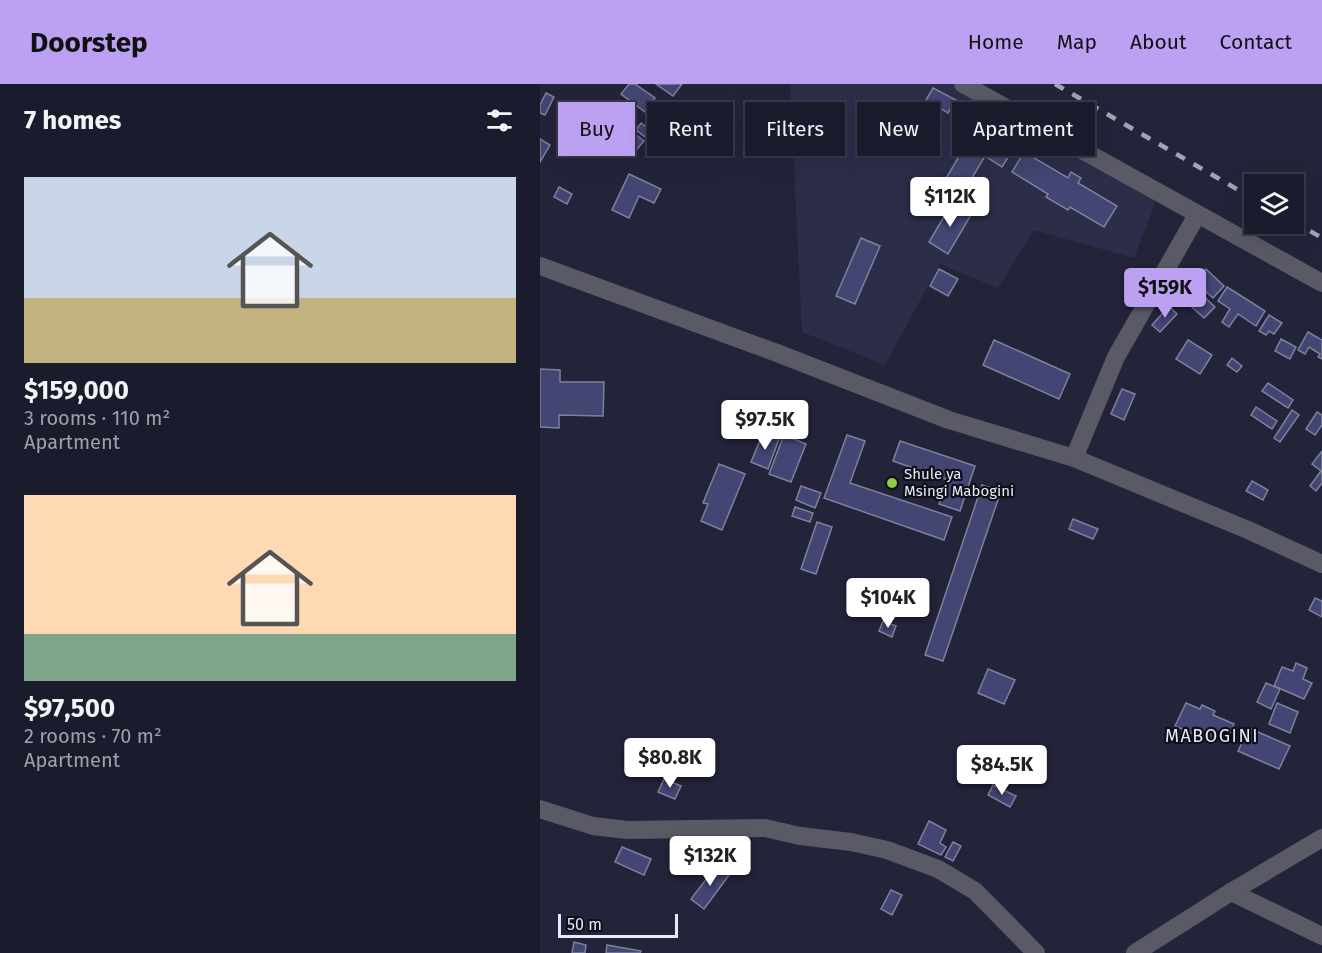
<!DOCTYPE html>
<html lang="en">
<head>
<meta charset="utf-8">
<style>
  :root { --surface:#1a1b2c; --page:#232434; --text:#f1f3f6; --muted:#9fa1a9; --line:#383948; --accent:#bca0f2 }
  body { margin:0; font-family:"Fira Sans",sans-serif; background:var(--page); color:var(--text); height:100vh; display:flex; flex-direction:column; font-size:22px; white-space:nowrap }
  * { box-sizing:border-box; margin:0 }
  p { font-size:20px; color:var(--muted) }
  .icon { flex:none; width:33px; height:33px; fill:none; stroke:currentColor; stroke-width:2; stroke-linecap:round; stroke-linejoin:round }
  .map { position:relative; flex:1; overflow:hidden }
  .details { display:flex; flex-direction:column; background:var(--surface); width:540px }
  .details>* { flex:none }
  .guide { position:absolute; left:18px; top:18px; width:570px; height:54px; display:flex; gap:12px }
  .buttons { position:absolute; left:704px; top:90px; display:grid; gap:12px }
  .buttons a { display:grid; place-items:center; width:60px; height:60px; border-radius:0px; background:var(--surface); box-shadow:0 6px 24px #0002,0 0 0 2px var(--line); font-size:30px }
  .scale { position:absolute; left:18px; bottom:15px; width:120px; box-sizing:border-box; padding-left:6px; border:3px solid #e7e9f8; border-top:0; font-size:16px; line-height:21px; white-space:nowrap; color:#e7e9f8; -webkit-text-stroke:4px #0e0f18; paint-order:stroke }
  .price { position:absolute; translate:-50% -51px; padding:0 14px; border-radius:6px; background:#fff; color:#222; font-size:20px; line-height:39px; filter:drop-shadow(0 2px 3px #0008) }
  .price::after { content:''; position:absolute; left:50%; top:36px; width:18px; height:14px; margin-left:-9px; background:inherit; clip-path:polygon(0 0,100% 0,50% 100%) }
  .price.selected { background:var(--accent); color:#111 }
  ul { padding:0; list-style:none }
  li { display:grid; align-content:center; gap:12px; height:318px; padding:0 24px }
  li span { display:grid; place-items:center; height:186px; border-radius:0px; color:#555 }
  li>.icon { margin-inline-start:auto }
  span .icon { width:108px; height:108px; fill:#fffc; stroke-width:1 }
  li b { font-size:26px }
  h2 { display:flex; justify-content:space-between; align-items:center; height:72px; padding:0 24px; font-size:26px }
  .pill { padding:0 21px; border-radius:0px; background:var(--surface); box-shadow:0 6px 24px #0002,0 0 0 2px var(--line); font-size:21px; line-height:54px }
  .pill.selected { background:var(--accent); color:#111 }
  header { display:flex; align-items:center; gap:36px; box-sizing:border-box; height:84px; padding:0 30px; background:var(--accent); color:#111 }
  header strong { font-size:28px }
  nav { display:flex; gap:33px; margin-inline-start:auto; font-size:21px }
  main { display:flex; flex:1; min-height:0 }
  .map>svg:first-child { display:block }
</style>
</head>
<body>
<header>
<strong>Doorstep</strong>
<nav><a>Home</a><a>Map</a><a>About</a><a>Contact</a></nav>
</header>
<main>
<section class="details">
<h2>7 homes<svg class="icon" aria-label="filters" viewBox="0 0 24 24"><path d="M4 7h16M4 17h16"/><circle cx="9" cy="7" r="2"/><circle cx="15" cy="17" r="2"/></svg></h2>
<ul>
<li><span style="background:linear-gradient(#c9d6e8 65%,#c2b280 0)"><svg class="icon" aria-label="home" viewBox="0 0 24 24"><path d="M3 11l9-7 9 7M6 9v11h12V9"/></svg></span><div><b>$159,000</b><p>3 rooms · 110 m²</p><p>Apartment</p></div></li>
<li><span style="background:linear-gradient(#ffd9b3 75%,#7fa58c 0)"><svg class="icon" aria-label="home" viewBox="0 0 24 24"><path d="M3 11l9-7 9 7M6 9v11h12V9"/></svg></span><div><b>$97,500</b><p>2 rooms · 70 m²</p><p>Apartment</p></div></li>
</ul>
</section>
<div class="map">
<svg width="782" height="869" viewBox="0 0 782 869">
  <rect width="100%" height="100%" fill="#23243a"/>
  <polygon fill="#2c2d49" points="250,0 411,0 616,117 594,174 494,146 458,204 400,180 345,281 262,248"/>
  <g fill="#434573" stroke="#7e819c" stroke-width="1.5">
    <polygon points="89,0 95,0 115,14 105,28 81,10"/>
    <polygon points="116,0 142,0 133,12"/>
    <polygon points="393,4 416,16 408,29 386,16"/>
    <polygon points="6,9 14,13 5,31 0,29 0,21"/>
    <polygon points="101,39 114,49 109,56 96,46"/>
    <polygon points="82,40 104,57 97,65 75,48"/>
    <polygon points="438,40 475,62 462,83 445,72 417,119 398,108"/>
    <polygon points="0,55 10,61 0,78"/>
    <polygon points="484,68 528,94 531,88 541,94 538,99 577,122 564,143 530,123 528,126 506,113 508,110 472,88"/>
    <polygon points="89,90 121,105 114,119 99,112 89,134 72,126"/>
    <polygon points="19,103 32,110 27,120 14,113"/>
    <polygon points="412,119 431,131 408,170 389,158"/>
    <polygon points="321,154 340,162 315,220 296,212"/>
    <polygon points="399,185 418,195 408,212 390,202"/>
    <polygon points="666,185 684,202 673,214 654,197"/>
    <polygon points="652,201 675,223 664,234 641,213"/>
    <polygon points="687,203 725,227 716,242 698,230 689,243 682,238 690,225 678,217"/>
    <polygon points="629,222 637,230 620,248 612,241"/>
    <polygon points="729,231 742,239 734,250 729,247 726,251 719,247"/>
    <polygon points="768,248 782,256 782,275 778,273 780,270 769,263 765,270 758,266"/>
    <polygon points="741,255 756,263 750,275 735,267"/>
    <polygon points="454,256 530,290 519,315 443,281"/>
    <polygon points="648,256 672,271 660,290 636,275"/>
    <polygon points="692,274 702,282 697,288 687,281"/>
    <polygon points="0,285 20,286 20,298 64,298 63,332 19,331 19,344 0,343"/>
    <polygon points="728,299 753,316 748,324 722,307"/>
    <polygon points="582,305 595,310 584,336 571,330"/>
    <polygon points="716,323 737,337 732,345 711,331"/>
    <polygon points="752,326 759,331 740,358 734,354"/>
    <polygon points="777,328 782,331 782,341 775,351 766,345"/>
    <polygon points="223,349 239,355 228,385 211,378"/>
    <polygon points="244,351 266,360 251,398 229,390"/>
    <polygon points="307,351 325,357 310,399 412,433 404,456 284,414"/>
    <polygon points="360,357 435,382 420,427 399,420 408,396 353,377"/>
    <polygon points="782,367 782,399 776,407 770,402 781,387 772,380"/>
    <polygon points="179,380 205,390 182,446 161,437 168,420 163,419"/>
    <polygon points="712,397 728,406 723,416 706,407"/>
    <polygon points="442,401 461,407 403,577 385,571"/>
    <polygon points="261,402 281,409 275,424 256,416"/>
    <polygon points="255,423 273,429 270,438 252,432"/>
    <polygon points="533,435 558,445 553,455 529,445"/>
    <polygon points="277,438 292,443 276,490 261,485"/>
    <polygon points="775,514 782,517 782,533 769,526"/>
    <polygon points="343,537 356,542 352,553 339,547"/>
    <polygon points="756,579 767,584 763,595 772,599 764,615 734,602 742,583 753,587"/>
    <polygon points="448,585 475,596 464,620 438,609"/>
    <polygon points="726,599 740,605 731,625 717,618"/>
    <polygon points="646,619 660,625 662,621 675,627 673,631 694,640 688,654 679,649 674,659 635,642"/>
    <polygon points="737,619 758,628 750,649 729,640"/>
    <polygon points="709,644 750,662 739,685 698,667"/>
    <polygon points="124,695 141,702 135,715 118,708"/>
    <polygon points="453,701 476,712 470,723 448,711"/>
    <polygon points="389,737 406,746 400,759 406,763 401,771 378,760"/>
    <polygon points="413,758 421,762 413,777 405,773"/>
    <polygon points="82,763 111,775 104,791 75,778"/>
    <polygon points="177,781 189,791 164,825 151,815"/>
    <polygon points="351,806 362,811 352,831 341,825"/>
    <polygon points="34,858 46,861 45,869 32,869"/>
    <polygon points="67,861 101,867 100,869 66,869"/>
  </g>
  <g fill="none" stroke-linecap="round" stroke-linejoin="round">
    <g stroke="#595a65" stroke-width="18">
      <polyline points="423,0 782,199"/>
      <polyline points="0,182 237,269 409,336 534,374 708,446 782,480"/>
      <polyline points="534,374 576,273 657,131"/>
      <polyline points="0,725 53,742 87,746 225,744 260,752 311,758 347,766 398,785 435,807 496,869"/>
      <polyline points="691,808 782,852"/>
      <polyline points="595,869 691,808 782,754"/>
    </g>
    <g stroke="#a2a4b5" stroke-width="4.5" stroke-dasharray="10 10" stroke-linecap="butt">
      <polyline points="515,0 714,115"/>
      <polyline points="753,137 782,154"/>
    </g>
  </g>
  <circle fill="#8ece43" stroke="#0e0f18" stroke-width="2" cx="352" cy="399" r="6"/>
  <g text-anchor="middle" stroke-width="4.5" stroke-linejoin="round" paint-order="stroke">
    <g font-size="15" fill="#e7e9f8" stroke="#0e0f18" text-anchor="start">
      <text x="364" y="395">Shule ya<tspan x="364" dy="17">Msingi Mabogini</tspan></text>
    </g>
    <g font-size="18" letter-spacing="1.5" fill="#e7e9f8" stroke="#0e0f18">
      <text x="672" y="658">MABOGINI</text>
    </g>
  </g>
</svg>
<div class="buttons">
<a><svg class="icon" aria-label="layers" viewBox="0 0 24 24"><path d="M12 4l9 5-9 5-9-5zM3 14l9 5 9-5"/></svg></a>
</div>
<div class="scale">50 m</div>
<b class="price" style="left:410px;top:144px">$112K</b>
<b class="price selected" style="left:625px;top:235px">$159K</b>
<b class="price" style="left:225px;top:367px">$97.5K</b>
<b class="price" style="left:348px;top:545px">$104K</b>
<b class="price" style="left:130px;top:705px">$80.8K</b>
<b class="price" style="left:462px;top:712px">$84.5K</b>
<b class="price" style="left:170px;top:803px">$132K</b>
<div class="guide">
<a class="pill selected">Buy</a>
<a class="pill">Rent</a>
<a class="pill">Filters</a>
<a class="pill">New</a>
<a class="pill">Apartment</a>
</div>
</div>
</main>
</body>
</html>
